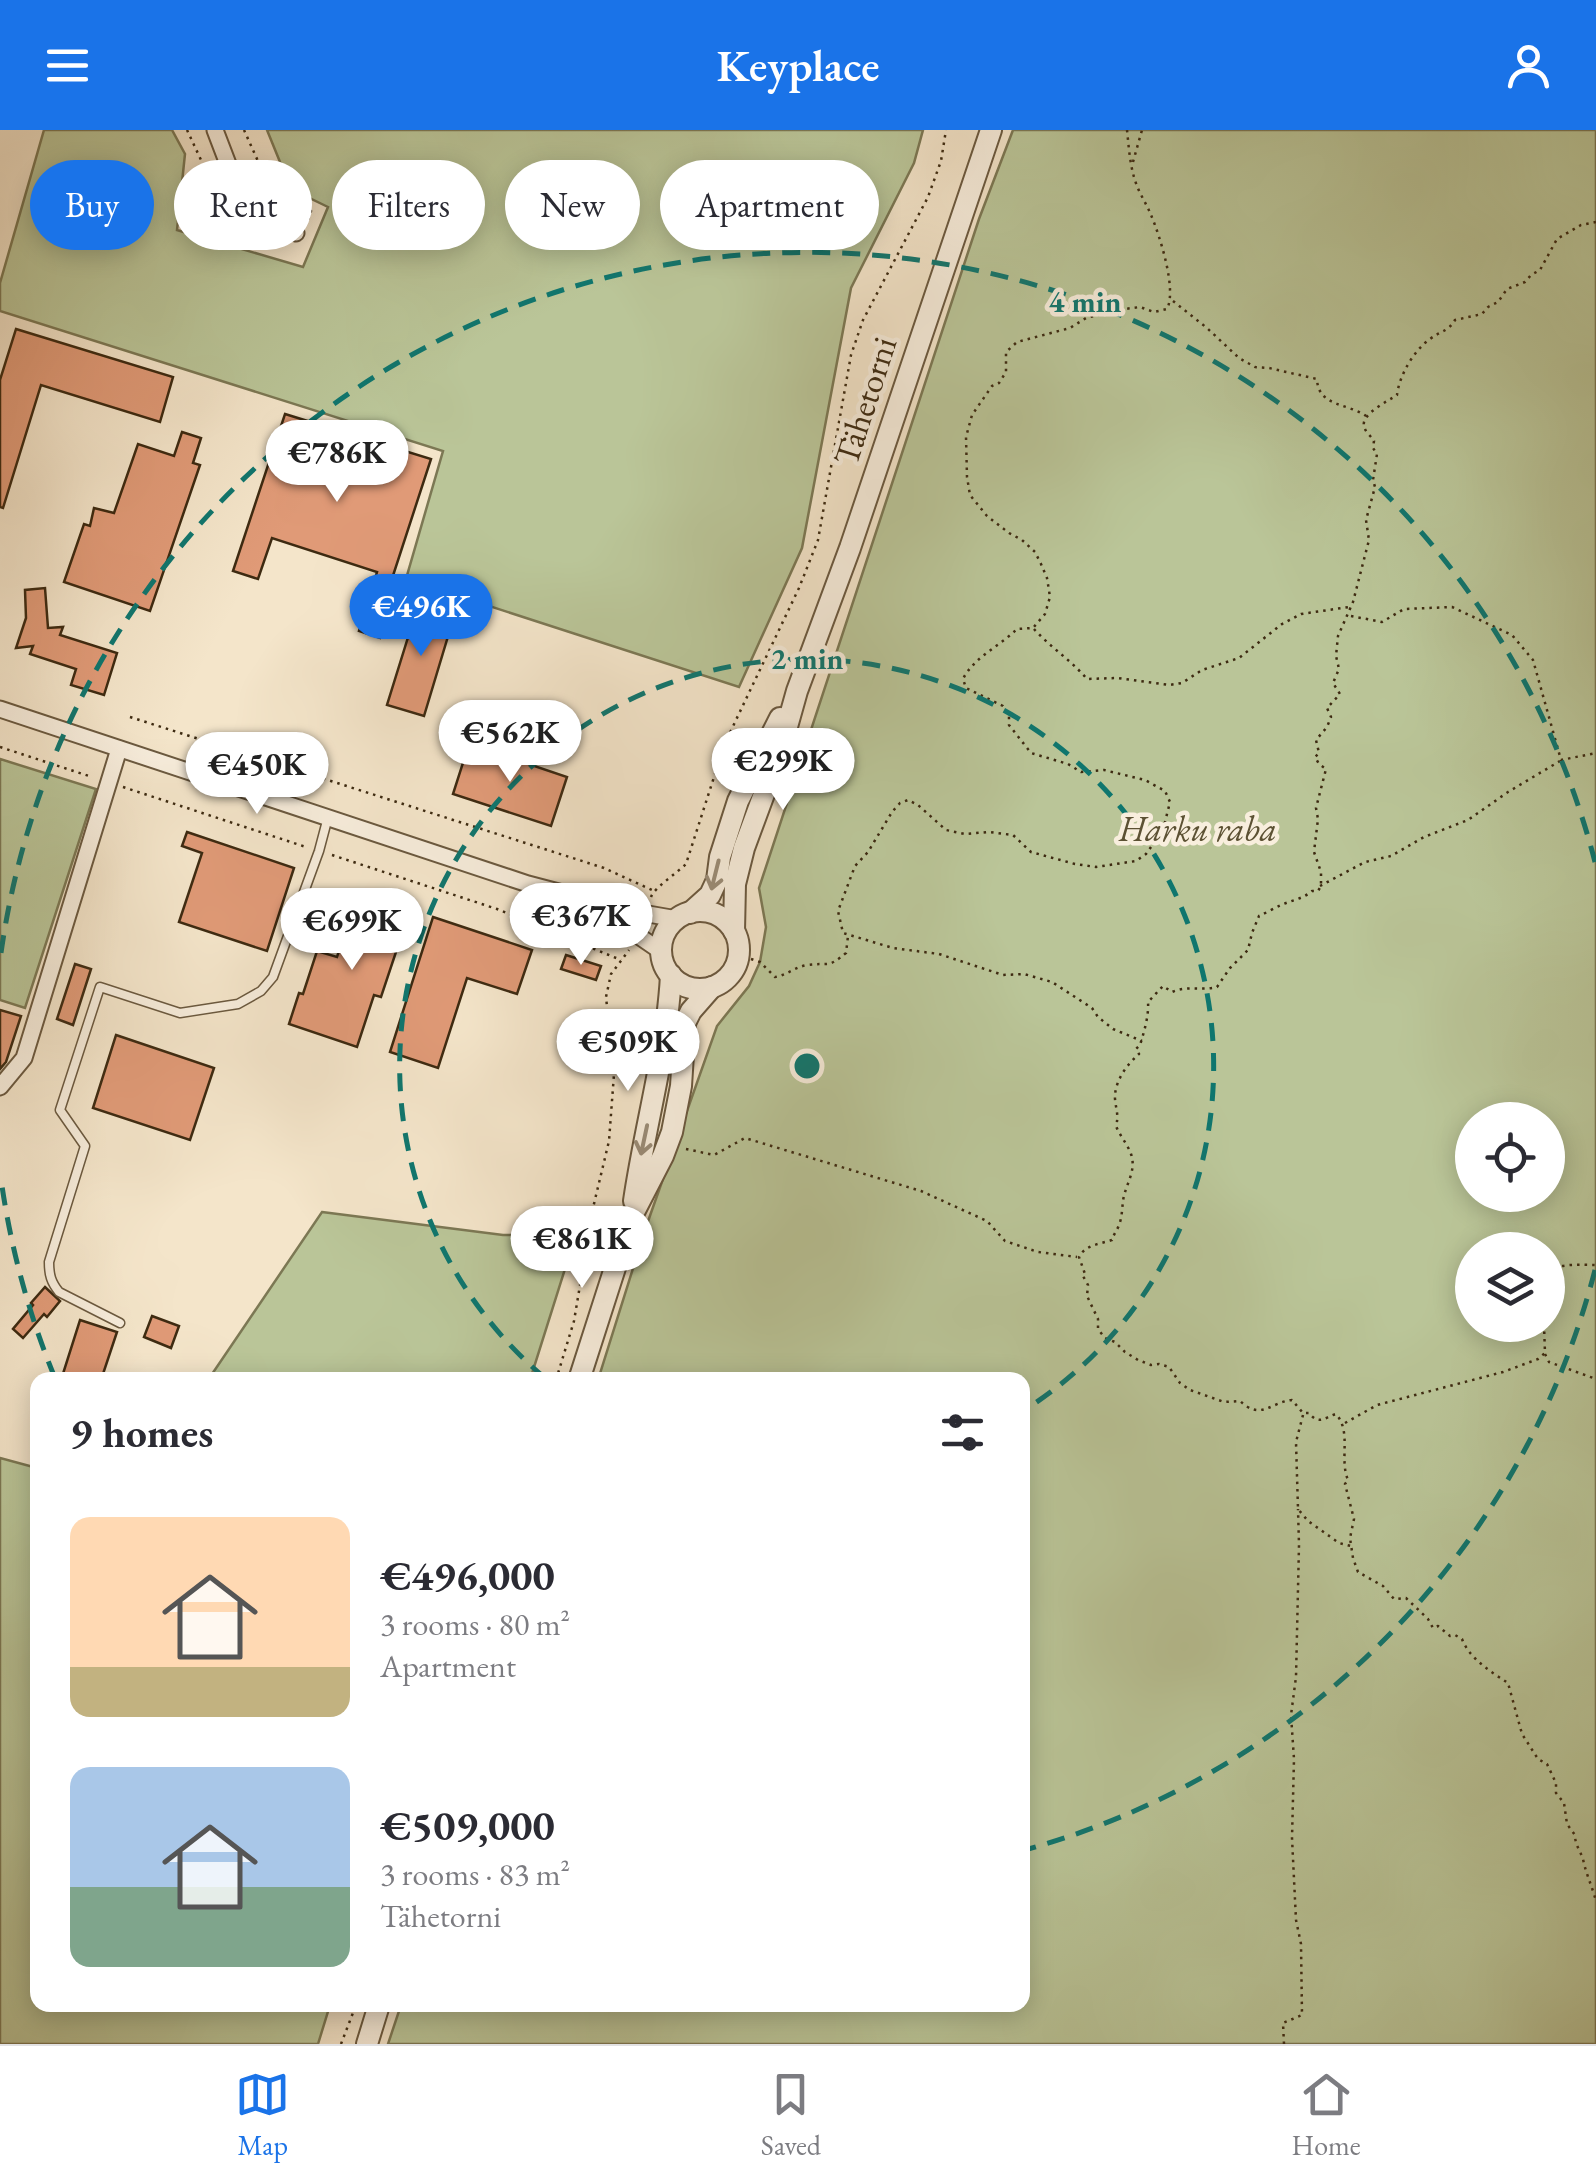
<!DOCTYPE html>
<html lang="en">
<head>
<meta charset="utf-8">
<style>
  :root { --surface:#fff; --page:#f7f7f7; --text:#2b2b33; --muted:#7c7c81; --line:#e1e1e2; --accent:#1a73e8 }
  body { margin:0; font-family:"EB Garamond",serif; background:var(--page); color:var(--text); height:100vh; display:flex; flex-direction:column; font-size:38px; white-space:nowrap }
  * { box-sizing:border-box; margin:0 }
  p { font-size:32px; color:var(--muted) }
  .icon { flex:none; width:55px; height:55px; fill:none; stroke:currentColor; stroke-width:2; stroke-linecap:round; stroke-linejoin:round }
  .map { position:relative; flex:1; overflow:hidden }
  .side { position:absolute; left:30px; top:1242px; width:1000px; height:640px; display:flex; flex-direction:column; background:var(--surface); border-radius:20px; box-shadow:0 5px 25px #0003 }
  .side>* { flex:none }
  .hud { position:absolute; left:30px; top:30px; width:1000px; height:90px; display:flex; gap:20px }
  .tools { position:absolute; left:1455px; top:972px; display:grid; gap:20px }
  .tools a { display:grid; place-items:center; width:110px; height:110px; border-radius:50%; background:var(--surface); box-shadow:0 5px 25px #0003; font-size:50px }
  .price { position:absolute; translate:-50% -85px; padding:0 22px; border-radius:35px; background:#fff; color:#222; font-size:32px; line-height:65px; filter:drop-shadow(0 2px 5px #0008) }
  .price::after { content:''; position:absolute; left:50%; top:60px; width:30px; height:22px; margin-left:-15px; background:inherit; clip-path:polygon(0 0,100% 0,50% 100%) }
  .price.current { background:var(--accent); color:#fff }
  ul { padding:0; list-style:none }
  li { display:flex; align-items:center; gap:30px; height:250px; padding:0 40px }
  li span { display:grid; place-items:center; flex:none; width:280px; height:200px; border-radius:20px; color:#555 }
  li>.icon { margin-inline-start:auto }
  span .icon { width:120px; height:120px; fill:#fffc; stroke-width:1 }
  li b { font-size:42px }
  h2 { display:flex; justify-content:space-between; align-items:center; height:120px; padding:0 40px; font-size:42px }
  .chip { padding:0 35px; border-radius:45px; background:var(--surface); box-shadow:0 5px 25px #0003; font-size:35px; line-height:90px }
  .chip.current { background:var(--accent); color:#fff }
  header { display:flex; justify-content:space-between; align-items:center; height:130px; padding:0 40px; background:var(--accent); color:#fff; font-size:45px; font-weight:600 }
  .tab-bar { display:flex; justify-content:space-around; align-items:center; height:140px; border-top:2px solid var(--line); background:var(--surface); font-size:28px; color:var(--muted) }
  .tab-bar a { display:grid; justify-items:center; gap:5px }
  .tab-bar .current { color:var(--accent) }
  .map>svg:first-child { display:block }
</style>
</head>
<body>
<header><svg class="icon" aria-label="menu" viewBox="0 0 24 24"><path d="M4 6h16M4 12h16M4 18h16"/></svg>Keyplace<svg class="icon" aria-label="person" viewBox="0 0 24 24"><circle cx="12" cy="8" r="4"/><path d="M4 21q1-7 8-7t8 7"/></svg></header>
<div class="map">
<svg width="1596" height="1914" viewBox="0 0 1596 1914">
  <rect width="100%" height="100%" fill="#f4e5ca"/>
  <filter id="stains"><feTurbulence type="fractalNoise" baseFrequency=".002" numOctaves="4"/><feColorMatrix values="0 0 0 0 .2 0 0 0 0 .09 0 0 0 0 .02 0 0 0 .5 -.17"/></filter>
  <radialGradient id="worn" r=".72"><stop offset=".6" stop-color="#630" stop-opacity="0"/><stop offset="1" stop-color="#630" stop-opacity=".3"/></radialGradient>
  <g fill="#bac598" stroke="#7c7854" stroke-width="2.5" fill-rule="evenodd">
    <polygon points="44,0 172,0 185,24 177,100 303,137 328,77 291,59 267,0 923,0 914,33 851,158 802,418 739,557 406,449 443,321 0,181 0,153"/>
    <path d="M1013,0H1596V1914H388L401,1875H1022V1250H598L646,1097L717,896L749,856L760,832L766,797L759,758L979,89ZM1472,990H1548V1065H1472ZM1472,1120H1548V1195H1472Z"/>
    <polygon points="0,629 96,659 25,878 0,870"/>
    <polygon points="322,1082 503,1105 576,1104 530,1250 208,1250"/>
    <polygon points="0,1328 37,1338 38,1875 330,1875 318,1914 0,1914"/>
  </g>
  <g fill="#e09a77" stroke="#3d2a11" stroke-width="2.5">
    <polygon points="16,199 173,247 160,292 41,255 3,378 0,377 0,250"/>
    <polygon points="285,284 431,329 388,461 395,463 380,508 359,501 377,442 272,408 258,449 233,441"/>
    <polygon points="182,302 201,308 193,333 200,335 150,481 64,452 84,394 90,396 94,378 114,383 138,314 174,326"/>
    <polygon points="45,458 48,498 63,497 60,505 117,523 104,565 71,555 76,539 30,524 33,516 16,518 26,488 25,460"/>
    <polygon points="419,472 455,483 424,586 387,575"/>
    <polygon points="469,614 567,647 551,696 453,664"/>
    <polygon points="187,702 294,738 267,821 179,792 202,723 182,716"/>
    <polygon points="358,763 410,780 381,867 374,865 357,917 289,894 299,863 303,864 317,821 337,827"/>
    <polygon points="433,787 532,820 517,864 467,848 438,938 390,922"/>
    <polygon points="566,825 601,836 596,850 561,839"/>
    <polygon points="75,834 91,839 73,895 57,889"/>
    <polygon points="0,880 21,886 6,932 0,939"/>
    <polygon points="116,905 214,938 190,1010 93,978"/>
    <polygon points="45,1157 60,1171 47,1187 44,1184 23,1208 13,1199 33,1175 31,1173"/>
    <polygon points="152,1186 179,1196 171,1218 144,1207"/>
    <polygon points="80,1190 117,1202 101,1250 61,1250"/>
  </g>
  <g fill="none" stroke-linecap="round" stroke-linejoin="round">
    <defs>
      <path id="service" d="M120,1193L59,1162C51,1152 49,1145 49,1132L85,1016L60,980L100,857L180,883L238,874L261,861L273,847L319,721L328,687"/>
      <g id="minor">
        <polyline points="215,0 236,55 231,81 296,103"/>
        <polyline points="0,579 528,754 631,781 677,789"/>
        <polyline points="568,772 630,800 662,822"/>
        <polyline points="0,957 24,928 119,619"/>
      </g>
      <g id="tertiary">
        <circle cx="700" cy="820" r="39"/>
        <polyline points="690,783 710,765 717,750 720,727 738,671 780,588"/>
        <polyline points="734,801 735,754 744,718 781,618 797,561 850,418 991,0"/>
        <path d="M634,1071C645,995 667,921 671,845"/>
        <polyline points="579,1250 631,1088 663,1026 672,1002 681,956 685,893 691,881 712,857"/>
        <polyline points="367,1914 379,1875"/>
      </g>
    </defs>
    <use href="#service" stroke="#6b593f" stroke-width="11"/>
    <use href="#minor" stroke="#6b593f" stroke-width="19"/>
    <use href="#tertiary" stroke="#6b593f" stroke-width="24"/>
    <g stroke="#3d2a11" stroke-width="2.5" stroke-dasharray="2.5 5" stroke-linecap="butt">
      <polyline points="187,0 209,47 194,93"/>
      <polyline points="244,0 275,69 311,81 308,90"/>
      <path d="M1127,0C1129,19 1130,38 1137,56C1141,66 1147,75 1151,85C1160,106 1177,160 1167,179L1154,182L1140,177L1117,180L1086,188L1070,198L1017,212L1006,222V242L999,253L992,256L972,285L966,307L967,347L970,365L987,386L1009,403L1022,410L1035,422L1041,434L1047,448L1050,467L1045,484L1033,498L1017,499C1000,516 974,527 963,549L966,558L1003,576L1009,585V595L1031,623L1068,634L1081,642L1104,640L1145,650L1165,661L1170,672L1163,700L1146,724L1136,731L1096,737L1075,734L1031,722L1013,705L989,702L965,704L946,700L918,675L908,670L900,673L892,682L868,722L855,736L838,781L843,803L893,818L939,824L1003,845L1024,844L1052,852L1092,878L1098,887L1113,899L1142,911"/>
      <polyline points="1133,32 1142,0"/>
      <path d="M1596,92L1581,95L1557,109L1540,140L1531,145L1525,152L1507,159L1498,172L1488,177L1482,184L1455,190C1448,202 1440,201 1430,209C1414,220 1399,246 1397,265C1388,271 1361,284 1364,296C1365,302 1371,306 1374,311L1373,318L1377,324L1373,350L1375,357L1366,390L1369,410L1353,472L1338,506L1336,526L1339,539L1333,553L1340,564L1327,578L1331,587L1327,597L1316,610L1319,623L1315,627L1319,634L1326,639L1316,678L1318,689L1314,722L1321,742V756L1318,761H1312C1303,769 1292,770 1281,775C1274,778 1266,783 1259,786L1252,803L1248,820L1230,838L1217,857C1202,861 1187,855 1172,862L1163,856L1148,872C1149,886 1144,902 1140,915L1136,919L1139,924C1127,934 1114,952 1115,969C1116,980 1119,985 1116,996C1120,1006 1128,1015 1131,1024C1137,1041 1125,1055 1123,1071C1122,1079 1122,1088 1119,1095C1117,1101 1113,1105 1112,1110C1100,1114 1085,1115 1079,1127L1085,1144L1083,1146L1088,1155L1087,1166L1098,1189V1199L1105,1208L1115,1212L1125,1222L1138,1230L1151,1235L1159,1234L1169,1237L1180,1253L1190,1260L1224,1272L1240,1271C1261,1291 1271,1272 1292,1270L1303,1283H1309C1319,1296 1325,1287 1336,1284C1352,1302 1339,1329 1348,1350L1345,1354L1354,1389L1350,1408L1353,1428L1358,1442L1383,1456L1394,1469L1406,1468L1428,1489L1433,1498L1438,1496L1450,1506L1455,1505L1462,1509C1469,1528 1491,1542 1508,1553L1522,1604L1538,1629L1547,1634L1556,1653V1663L1564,1673L1567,1694L1575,1705C1575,1715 1580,1720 1583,1729C1586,1744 1592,1756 1596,1771"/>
      <path d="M1173,171L1207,198L1239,228L1255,237L1269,238L1317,249C1318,277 1348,273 1366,286"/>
      <polyline points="1351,486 1382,492 1404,479 1452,477 1512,505 1533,530 1561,630 1596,623"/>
      <path d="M1034,499C1050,517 1071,530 1087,549L1117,548L1169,555L1182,553L1202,540L1239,528L1282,494L1301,484L1349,477"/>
      <polyline points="130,587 604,738 652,760"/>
      <polyline points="0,617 92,647"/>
      <polyline points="123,657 306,717"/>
      <polyline points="332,725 497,779 621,830"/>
      <polyline points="1320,756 1365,732 1391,726 1424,707 1468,690 1508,662 1560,631"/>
      <path d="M651,767C654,758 677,743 686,734L725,613L799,458L818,410L851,225L863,190L928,67L941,31L946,0"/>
      <path d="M751,829L760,832L775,847C787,845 795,837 807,835C829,832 827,839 846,823L848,806"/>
      <polyline points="686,1019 714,1025 745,1008 921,1061 987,1091 1005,1111 1038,1122 1077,1127"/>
      <path d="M1548,1141C1561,1133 1581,1135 1596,1135"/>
      <polyline points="1545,1224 1549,1232 1596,1249"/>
      <polyline points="556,1250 574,1191 593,1078 609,1011 614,944 606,867 611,844 629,820"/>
      <polyline points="1303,1285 1296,1312 1298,1379 1308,1391 1325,1403 1339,1413 1351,1416"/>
      <polyline points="1345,1293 1377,1275 1503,1242 1538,1229 1545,1223 1544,1195"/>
      <polyline points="341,1914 356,1875"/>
      <polyline points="1284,1914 1283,1893 1302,1885 1301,1814 1296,1790 1292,1708 1294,1629 1291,1585 1296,1547 1299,1415 1298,1379"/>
    </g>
    <use href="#service" stroke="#f8eedd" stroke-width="8"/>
    <use href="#minor" stroke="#f8eedd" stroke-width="15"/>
    <use href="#tertiary" stroke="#f8eedd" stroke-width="20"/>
  </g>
  <defs><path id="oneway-shaft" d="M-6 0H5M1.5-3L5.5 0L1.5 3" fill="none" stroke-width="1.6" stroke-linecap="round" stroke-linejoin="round" transform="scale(2.5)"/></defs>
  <g stroke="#9a8c77">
    <use href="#oneway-shaft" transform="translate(715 745) rotate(104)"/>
    <use href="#oneway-shaft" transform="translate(644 1010) rotate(102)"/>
  </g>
  <g fill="none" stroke="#0f766e" stroke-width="5" stroke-dasharray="18 12">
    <path d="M545 1248A407 407 0 1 1 1023 1281"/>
    <path d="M1595 1140A814 814 0 0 1 1025 1720M55 1248A814 814 0 0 1 1 1049M1 823A814 814 0 0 1 1595 732"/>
  </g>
  <g text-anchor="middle" stroke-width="9" stroke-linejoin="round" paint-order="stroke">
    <g font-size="35" fill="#3d2a11" stroke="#f8eedd">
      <text transform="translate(865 271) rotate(-72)" y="12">Tähetorni</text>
    </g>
    <g font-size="35" font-style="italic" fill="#5c5133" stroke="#f8eedd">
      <text x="1198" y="711">Harku raba</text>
    </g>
  </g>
  <circle cx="807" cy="936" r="15" fill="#0f766e" stroke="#f8eedd" stroke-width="5"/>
  <g font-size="30" text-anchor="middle" font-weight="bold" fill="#0f766e" stroke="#f8eedd" stroke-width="9" stroke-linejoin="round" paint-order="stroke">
    <text x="1085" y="182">4 min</text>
    <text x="807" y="539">2 min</text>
  </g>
  <rect width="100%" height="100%" filter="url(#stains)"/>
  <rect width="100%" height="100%" fill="url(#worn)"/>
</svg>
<div class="tools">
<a><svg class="icon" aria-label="locate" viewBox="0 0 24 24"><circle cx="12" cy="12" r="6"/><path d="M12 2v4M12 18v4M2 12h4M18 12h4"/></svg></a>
<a><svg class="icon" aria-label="layers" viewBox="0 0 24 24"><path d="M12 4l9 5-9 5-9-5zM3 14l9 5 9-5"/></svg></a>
</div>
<b class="price" style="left:337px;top:375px">€786K</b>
<b class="price current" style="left:421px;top:529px">€496K</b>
<b class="price" style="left:510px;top:655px">€562K</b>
<b class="price" style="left:783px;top:683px">€299K</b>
<b class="price" style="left:257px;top:687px">€450K</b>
<b class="price" style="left:581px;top:838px">€367K</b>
<b class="price" style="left:352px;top:843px">€699K</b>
<b class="price" style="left:628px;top:964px">€509K</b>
<b class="price" style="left:582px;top:1161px">€861K</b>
<div class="hud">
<a class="chip current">Buy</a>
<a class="chip">Rent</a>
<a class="chip">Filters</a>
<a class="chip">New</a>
<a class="chip">Apartment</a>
</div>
<section class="side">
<h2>9 homes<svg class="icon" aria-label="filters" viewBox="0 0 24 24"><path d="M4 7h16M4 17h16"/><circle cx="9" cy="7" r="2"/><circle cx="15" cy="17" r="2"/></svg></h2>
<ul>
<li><span style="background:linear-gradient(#ffd9b3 75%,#c2b280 0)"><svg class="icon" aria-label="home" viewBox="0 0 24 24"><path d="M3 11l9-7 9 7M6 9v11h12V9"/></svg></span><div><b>€496,000</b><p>3 rooms · 80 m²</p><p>Apartment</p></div></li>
<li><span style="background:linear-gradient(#a9c7e8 60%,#7fa58c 0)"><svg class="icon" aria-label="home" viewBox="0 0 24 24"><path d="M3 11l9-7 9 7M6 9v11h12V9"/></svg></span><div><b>€509,000</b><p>3 rooms · 83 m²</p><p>Tähetorni</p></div></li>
</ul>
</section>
</div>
<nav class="tab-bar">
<a class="current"><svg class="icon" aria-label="map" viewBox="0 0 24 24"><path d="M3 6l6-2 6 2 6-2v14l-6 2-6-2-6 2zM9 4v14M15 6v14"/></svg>Map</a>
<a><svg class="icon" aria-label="saved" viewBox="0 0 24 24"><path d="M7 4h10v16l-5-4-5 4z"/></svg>Saved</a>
<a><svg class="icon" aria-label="home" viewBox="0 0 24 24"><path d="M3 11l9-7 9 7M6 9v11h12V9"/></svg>Home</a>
</nav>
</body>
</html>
